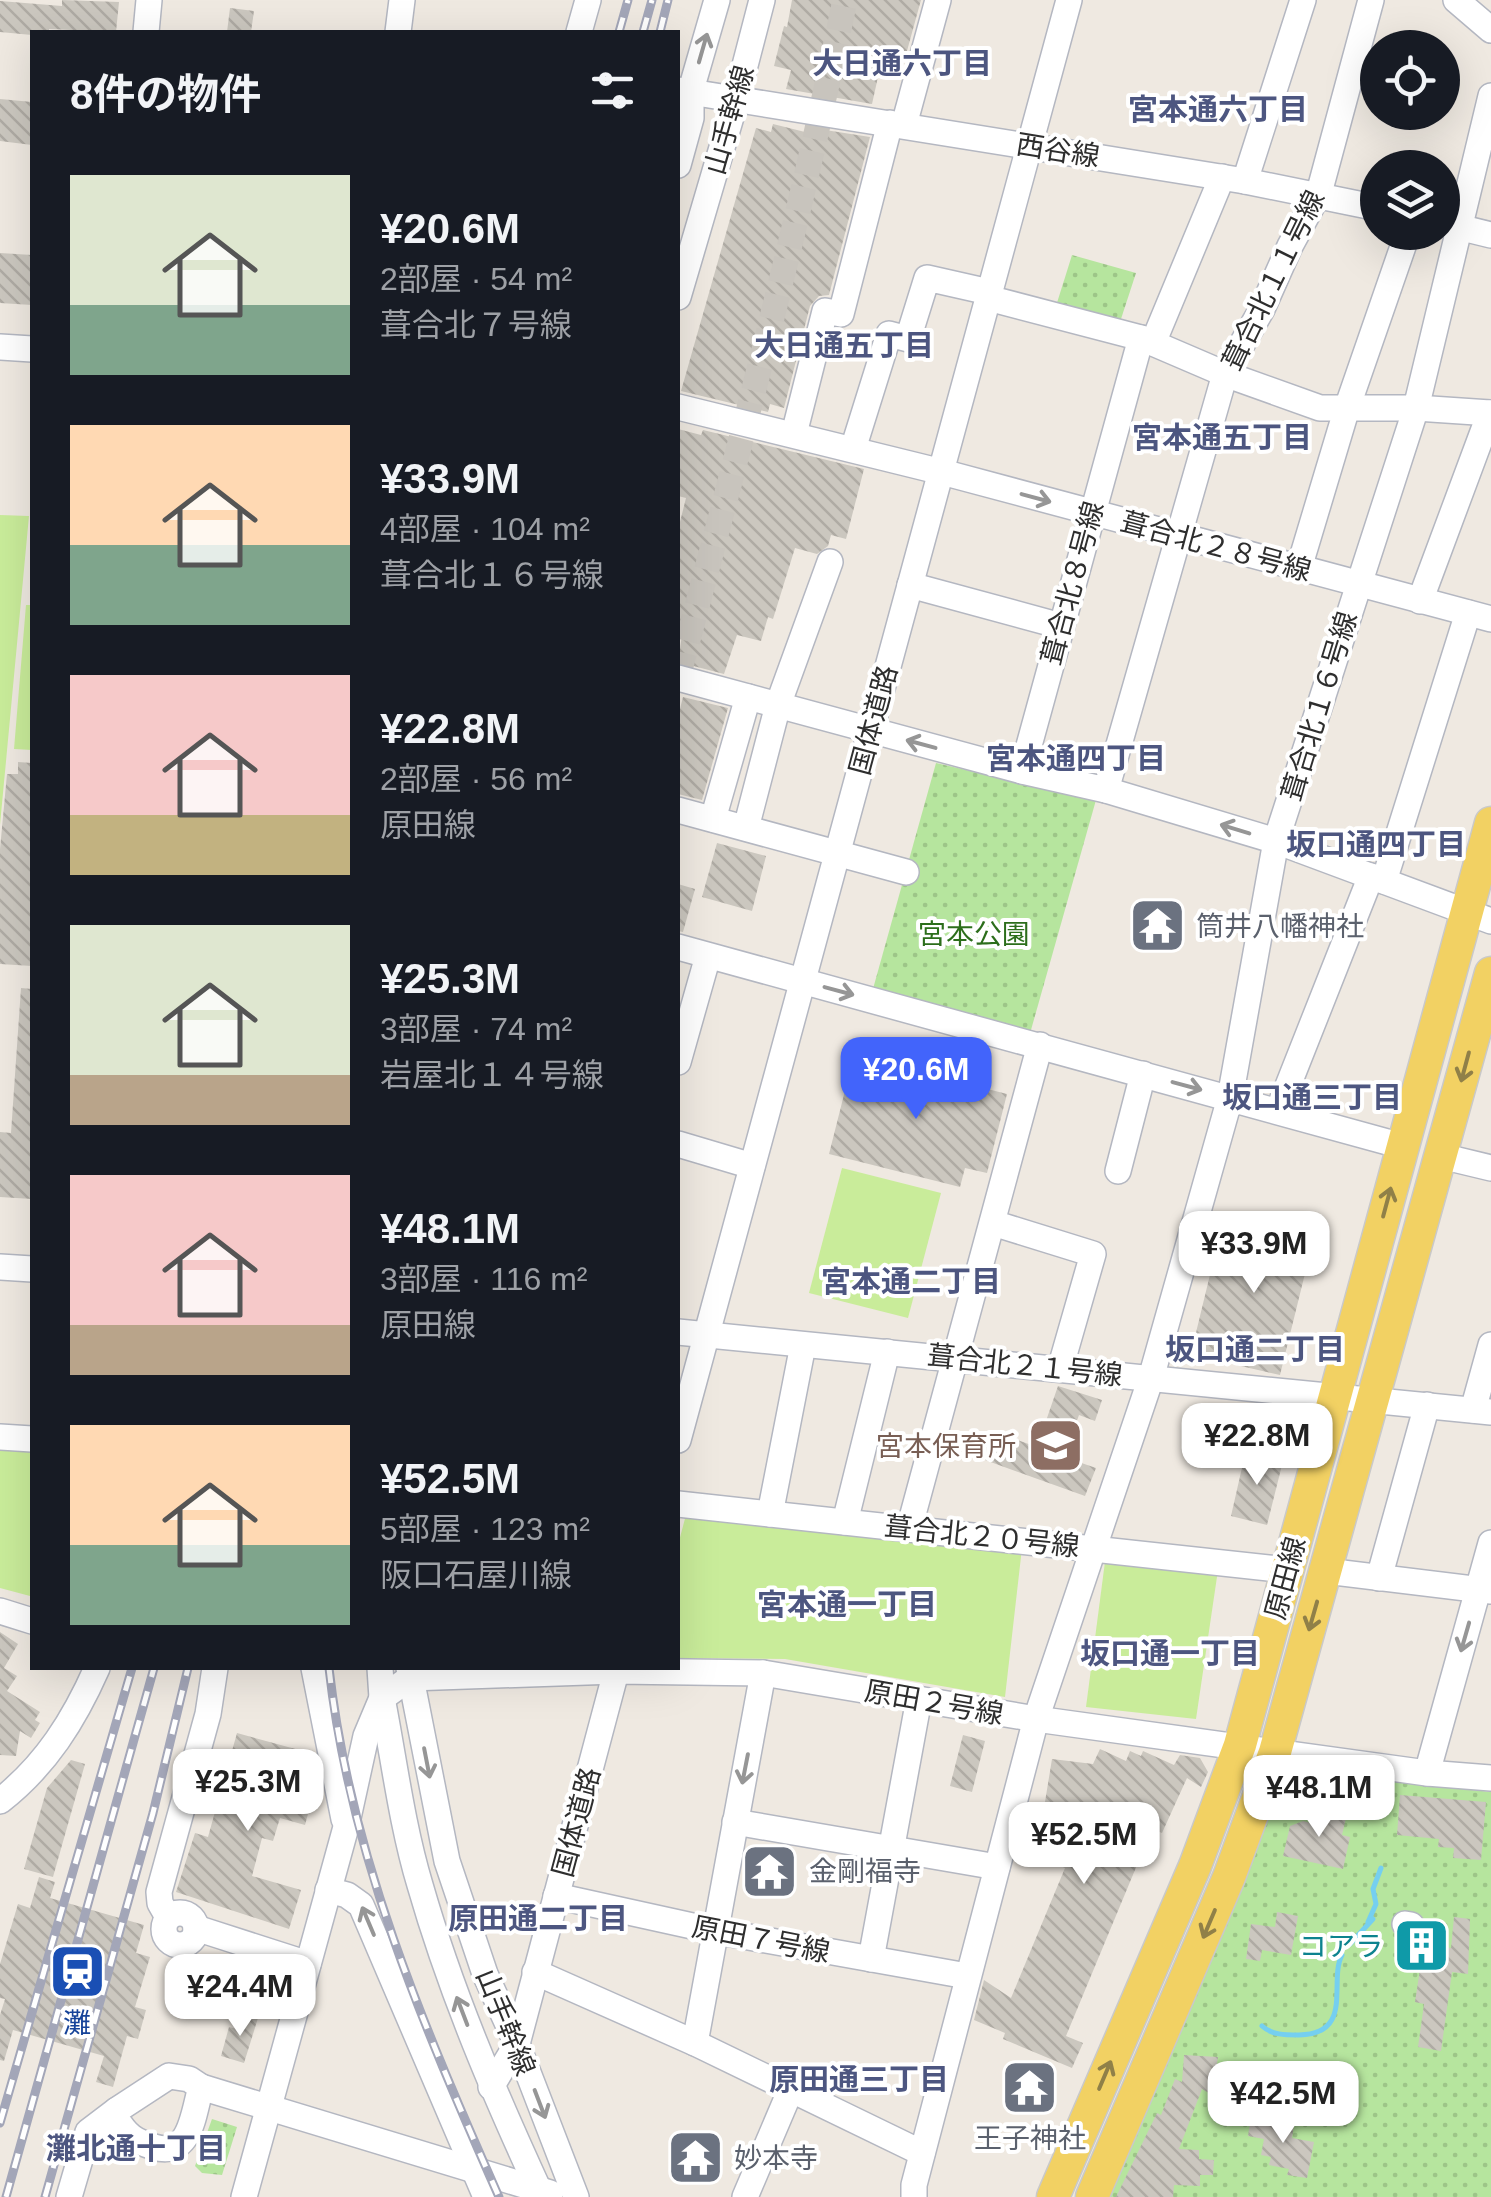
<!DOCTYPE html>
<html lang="ja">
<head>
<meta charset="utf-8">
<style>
  :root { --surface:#171b24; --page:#242831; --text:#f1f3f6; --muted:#9ea1a6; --accent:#4264fb }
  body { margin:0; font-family:Helvetica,"Noto Sans JP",sans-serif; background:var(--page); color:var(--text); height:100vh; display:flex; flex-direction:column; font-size:38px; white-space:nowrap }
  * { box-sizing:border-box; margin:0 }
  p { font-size:32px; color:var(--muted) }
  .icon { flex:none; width:55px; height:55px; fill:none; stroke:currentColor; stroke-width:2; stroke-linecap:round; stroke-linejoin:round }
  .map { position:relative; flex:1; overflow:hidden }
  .sheet { position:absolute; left:30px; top:30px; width:650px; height:1640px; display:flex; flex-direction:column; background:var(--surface); border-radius:0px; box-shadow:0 10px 40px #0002 }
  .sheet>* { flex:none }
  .fabs { position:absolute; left:1360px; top:30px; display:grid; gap:20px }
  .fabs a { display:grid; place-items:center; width:100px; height:100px; border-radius:50%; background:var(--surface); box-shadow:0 10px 40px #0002; font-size:50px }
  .price { position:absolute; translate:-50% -85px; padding:0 22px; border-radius:20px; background:#fff; color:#222; font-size:32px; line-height:65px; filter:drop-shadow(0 2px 5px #0008) }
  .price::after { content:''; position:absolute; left:50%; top:60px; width:30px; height:22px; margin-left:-15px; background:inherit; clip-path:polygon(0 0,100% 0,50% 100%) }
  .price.current { background:var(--accent); color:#fff }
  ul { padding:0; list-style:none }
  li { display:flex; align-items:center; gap:30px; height:250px; padding:0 40px }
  li span { display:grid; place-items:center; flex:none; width:280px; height:200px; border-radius:0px; color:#555 }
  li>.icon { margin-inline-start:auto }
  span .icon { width:120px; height:120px; fill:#fffc; stroke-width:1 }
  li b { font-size:42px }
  h2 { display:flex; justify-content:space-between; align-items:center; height:120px; padding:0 40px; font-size:42px }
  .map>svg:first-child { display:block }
</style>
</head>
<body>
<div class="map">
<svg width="1491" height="2197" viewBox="0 0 1491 2197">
  <defs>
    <pattern id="grass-dots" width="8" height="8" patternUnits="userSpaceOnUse" patternTransform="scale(2.5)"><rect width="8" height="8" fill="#b6e59e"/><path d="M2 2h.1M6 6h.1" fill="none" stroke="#9dc588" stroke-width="1.8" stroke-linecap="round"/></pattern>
    <pattern id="building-back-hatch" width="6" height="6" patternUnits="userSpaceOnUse" patternTransform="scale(2.5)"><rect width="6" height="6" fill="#cbc7bf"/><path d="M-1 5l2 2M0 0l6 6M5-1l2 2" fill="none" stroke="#afaba4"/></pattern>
  </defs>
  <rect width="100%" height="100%" fill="#efe9e1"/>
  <g fill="url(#grass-dots)">
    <polygon points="1072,255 1136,273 1120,322 1056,306"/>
    <polygon points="936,763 1096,800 1029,1037 871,996"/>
    <polygon points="1286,1770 1491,1792 1491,2197 1108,2197"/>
    <polygon points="212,2119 237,2127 222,2175 202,2173 195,2166"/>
  </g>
  <g fill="#c9ec9a">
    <polygon points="0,515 29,516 0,825"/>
    <polygon points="26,605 32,605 32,750 14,749"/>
    <polygon points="842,1168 941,1193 908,1318 809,1293"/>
    <polygon points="0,1450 32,1452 30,1596 0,1588"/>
    <polygon points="687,1511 1022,1548 1005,1697 785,1659 678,1658 678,1545"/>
    <polygon points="1106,1554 1218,1570 1196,1719 1086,1707"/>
  </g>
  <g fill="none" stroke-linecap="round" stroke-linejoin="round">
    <g stroke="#75cff0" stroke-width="5">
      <polyline points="1368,1922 1376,1904 1373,1889 1381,1868"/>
      <polyline points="1350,1944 1373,1919"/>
      <path d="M1262,2026C1272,2035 1285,2035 1299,2035C1355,2034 1328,1981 1342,1955"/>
    </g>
  </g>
  <g fill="url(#building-back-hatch)">
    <polygon points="62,0 119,2 116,32 49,29 49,32 32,35 0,32 0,1 62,6"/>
    <polygon points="792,0 921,0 899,80 878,77 872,104 786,89 791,70 774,66 784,26 787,27"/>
    <polygon points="230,8 254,11 251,32 227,32"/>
    <polygon points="0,99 32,102 32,145 0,141"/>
    <polygon points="773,124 805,132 806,127 870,137 829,295 819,296 810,306 784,408 770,404 768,412 681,391 756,128 771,132"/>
    <polygon points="0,253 32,255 32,305 0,303"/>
    <polygon points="678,429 701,435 703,430 864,469 846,539 831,535 828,546 817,554 795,548 773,619 768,617 761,641 737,635 724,674 678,662 682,635 678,634 678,530 686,498 678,496"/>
    <polygon points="683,697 728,708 702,800 678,794 678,717"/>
    <polygon points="18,762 32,763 32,966 0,964 0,849 7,774 18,774"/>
    <polygon points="717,843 766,856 752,911 702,897"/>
    <polygon points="678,884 695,889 683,932 678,931"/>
    <polygon points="21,988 32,989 32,1199 0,1197 0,1132 11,1133"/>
    <polygon points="854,1055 1007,1094 987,1173 965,1168 960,1187 829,1154"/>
    <polygon points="1238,1214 1315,1233 1280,1375 1198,1356 1200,1346 1193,1345 1215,1254 1228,1257"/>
    <polygon points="1058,1386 1102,1400 1095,1421 1079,1415 1064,1457 1096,1468 1085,1496 985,1460 995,1432 1037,1447"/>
    <polygon points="1246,1450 1283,1461 1267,1525 1231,1516"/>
    <polygon points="0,1632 18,1644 4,1668 17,1676 7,1691 40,1712 35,1720 40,1723 31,1738 20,1731 16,1756 0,1755"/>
    <polygon points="237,1733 299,1750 289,1785 314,1792 305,1825 280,1818 273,1841 262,1838 252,1876 301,1890 289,1929 176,1892 195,1833 208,1837"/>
    <polygon points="963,1735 985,1741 972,1792 950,1786"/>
    <polygon points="1100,1749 1126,1761 1130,1751 1141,1756 1143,1751 1174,1765 1180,1755 1200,1758 1208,1772 1201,1787 1187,1778 1162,1833 1152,1829 1066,2036 1083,2043 1072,2068 1003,2039 1005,2033 974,2020 984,1980 1011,1998 1065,1868 1027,1851 1043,1814 1052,1759 1093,1764"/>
    <polygon points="71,1760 85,1764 53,1877 24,1869 47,1788"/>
    <polygon points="1400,1795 1486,1802 1481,1860 1453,1858 1454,1848 1438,1847 1439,1839 1397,1835"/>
    <polygon points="1320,1808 1347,1814 1342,1835 1350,1837 1343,1869 1283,1856 1290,1826 1303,1821 1316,1824"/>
    <polygon points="39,1877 55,1882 50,1898 144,1925 136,1953 150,1957 135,2007 146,2010 138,2039 127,2036 113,2087 96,2082 104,2056 13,2030 4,2061 0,2060 0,2015 5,1999 0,1998 0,1964 18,1904 30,1908"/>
    <polygon points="1277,1912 1298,1916 1291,1955 1262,1950 1260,1961 1246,1959 1251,1924 1275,1927"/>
    <polygon points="1454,1917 1470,1919 1468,1974 1452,1972 1441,2051 1418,2047 1424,2004 1415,2002 1420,1969 1410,1968 1413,1944 1451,1948"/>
    <polygon points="242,2013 258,2018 244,2063 221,2056 229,2027 237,2029"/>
    <polygon points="1184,2055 1218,2057 1216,2070 1243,2086 1231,2106 1202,2089 1179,2149 1199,2150 1199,2159 1214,2160 1213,2175 1200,2175 1200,2186 1174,2185 1173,2197 1116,2197 1157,2113 1161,2115 1175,2079 1182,2082"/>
    <polygon points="1251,2117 1294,2125 1292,2138 1314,2142 1307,2178 1287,2175 1289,2169 1269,2165 1271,2157 1261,2155 1264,2139 1248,2136"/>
  </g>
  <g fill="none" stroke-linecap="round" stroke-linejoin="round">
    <path stroke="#c8c4bd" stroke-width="25" stroke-dasharray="25 12" stroke-linecap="butt" d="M678,677C738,453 798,228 845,0"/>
    <defs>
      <g id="minor">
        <polyline points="1456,0 1491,30"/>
        <polyline points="146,32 149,0"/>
        <polyline points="398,32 402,0"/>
        <polyline points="579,32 588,0"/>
        <polyline points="678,90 1245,181 1378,208"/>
        <polyline points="904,125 938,0"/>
        <polyline points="678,165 691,118 691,90 717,0"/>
        <polyline points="1245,181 1303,0"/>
        <polyline points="1442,223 1491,235"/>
        <polyline points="678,297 736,100 762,0"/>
        <polyline points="988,298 1141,338 1225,374 1320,408 1416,408 1491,413"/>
        <polyline points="1153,343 1222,177"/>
        <polyline points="0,347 32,349"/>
        <polyline points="678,407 942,472 1491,619"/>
        <polyline points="794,434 825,311 841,314 890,123"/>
        <polyline points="853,449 889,334 908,339 927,278 989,292"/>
        <polyline points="1299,568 1347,408 1408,232"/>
        <polyline points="910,585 1061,626"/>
        <polyline points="1420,601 1490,413"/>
        <polyline points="678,678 1022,771 1106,790 1276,841 1491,921"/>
        <polyline points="1022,771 1141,338"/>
        <polyline points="1106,790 1225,374 1262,309 1290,246 1319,193 1371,0"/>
        <polyline points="678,810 906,872"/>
        <polyline points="713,819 748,697"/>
        <polyline points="746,828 778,705 830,562"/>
        <polyline points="1384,881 1468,613"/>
        <polyline points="678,947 1402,1146"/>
        <polyline points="678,1062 708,956"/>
        <polyline points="1278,1111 1371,876"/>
        <polyline points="678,1144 752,1166"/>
        <polyline points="1441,1156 1491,1168"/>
        <polyline points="1118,1171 1143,1074"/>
        <polyline points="993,1223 1093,1254 1060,1369"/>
        <polyline points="0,1267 32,1269"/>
        <polyline points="678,1332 1491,1412"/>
        <polyline points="1473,1410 1491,1345"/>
        <polyline points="0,1437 32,1439"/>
        <polyline points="678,1440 1069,0"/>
        <polyline points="678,1504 1287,1570"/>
        <polyline points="770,1514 803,1345"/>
        <polyline points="845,1522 887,1352"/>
        <polyline points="909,1529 1040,1045"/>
        <polyline points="1326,1571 1491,1591"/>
        <polyline points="1379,1578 1427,1405"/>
        <polyline points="0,1611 32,1621"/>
        <polyline points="314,1668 344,1819"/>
        <path d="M380,1668L382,1698C394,1760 402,1825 420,1885C451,1993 495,2095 542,2197"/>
        <polyline points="409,1668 447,1861 485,1974 517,2044 576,2197"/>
        <polyline points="1427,1773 1491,1543"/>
        <path d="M0,1801C46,1765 74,1720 97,1668"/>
        <polyline points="735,1822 997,1867"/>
        <polyline points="328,1890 347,1895 361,1905 486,2197"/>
        <polyline points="556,1896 715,1931 967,1976"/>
        <circle cx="180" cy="1929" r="16"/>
        <polyline points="168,1917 160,1903 159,1892 208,1714 215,1668"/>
        <polyline points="1405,1924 1411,1925"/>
        <polyline points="196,1928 308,1964"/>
        <polyline points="871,1959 919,1699"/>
        <polyline points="535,1972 695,2043 922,2153"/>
        <polyline points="695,2043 763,1673"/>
        <path d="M169,2076L189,2079L201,2087C193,2114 191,2158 154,2147C134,2141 127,2136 116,2118L117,2110Z"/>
        <polyline points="201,2087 550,2193"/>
        <polyline points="491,2087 517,2044 617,1668"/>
        <polyline points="69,2197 88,2132 117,2110"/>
        <polyline points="244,2197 346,1827 366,1736 382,1698 410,1678 616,1671 763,1673 1036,1719 1427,1773 1491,1778"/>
        <polyline points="745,2197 791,2089"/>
        <polyline points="914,2197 914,2185 1036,1719 1151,1378 1230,1098 1276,841 1416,408 1491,96"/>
      </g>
      <g id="major">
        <polyline points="1053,2197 1195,1866 1240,1745 1491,823"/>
        <polyline points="1092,2197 1229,1877 1275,1752 1491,973"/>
      </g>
    </defs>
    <use href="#minor" stroke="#b4b7c1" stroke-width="28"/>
    <use href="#major" stroke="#c9c9c9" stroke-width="35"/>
    <use href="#minor" stroke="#fff" stroke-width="25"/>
    <use href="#major" stroke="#f2d163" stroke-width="32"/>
    <defs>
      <g id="rail">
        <polyline points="619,32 628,0"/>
        <polyline points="643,32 652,0"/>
        <polyline points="660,32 668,0"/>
        <path d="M329,1668C350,1856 423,2025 499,2197"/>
        <polyline points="0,2123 132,1668"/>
        <polyline points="6,2197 154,1668"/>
        <polyline points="45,2197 153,1813 188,1668"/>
      </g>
    </defs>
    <use href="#rail" stroke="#a3a6b8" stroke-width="9"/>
    <use href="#rail" stroke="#fff" stroke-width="5" stroke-dasharray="15" stroke-linecap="butt"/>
  </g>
  <defs><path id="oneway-shaft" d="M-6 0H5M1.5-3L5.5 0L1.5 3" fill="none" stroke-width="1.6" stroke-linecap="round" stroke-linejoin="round" transform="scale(2.5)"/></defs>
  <g stroke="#969696">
    <use href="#oneway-shaft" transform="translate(703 48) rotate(-74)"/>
    <use href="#oneway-shaft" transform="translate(1036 498) rotate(15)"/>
    <use href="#oneway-shaft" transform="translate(921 744) rotate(-165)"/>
    <use href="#oneway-shaft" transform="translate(1235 829) rotate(-163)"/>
    <use href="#oneway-shaft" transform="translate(839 991) rotate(15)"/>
    <use href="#oneway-shaft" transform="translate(1187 1086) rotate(15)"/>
    <use href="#oneway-shaft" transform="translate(1465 1637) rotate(106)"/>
    <use href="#oneway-shaft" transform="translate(427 1763) rotate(79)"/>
    <use href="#oneway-shaft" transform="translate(745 1769) rotate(101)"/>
    <use href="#oneway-shaft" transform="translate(368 1921) rotate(-113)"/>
    <use href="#oneway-shaft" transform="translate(462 2011) rotate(-111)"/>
    <use href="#oneway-shaft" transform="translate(540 2104) rotate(69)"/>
  </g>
  <g stroke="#908048">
    <use href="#oneway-shaft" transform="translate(1465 1067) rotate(105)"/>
    <use href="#oneway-shaft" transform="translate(1387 1202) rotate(-75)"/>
    <use href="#oneway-shaft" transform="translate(1313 1616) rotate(106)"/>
    <use href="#oneway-shaft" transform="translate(1209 1924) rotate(113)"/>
    <use href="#oneway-shaft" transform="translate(1105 2075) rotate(-67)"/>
  </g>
  <defs>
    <symbol id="temple-square" viewBox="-11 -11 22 22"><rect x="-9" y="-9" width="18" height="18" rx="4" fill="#6b7280" stroke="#fff"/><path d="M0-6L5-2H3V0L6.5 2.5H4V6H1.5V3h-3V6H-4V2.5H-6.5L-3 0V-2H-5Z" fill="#fff"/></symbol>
    <symbol id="school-square" viewBox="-11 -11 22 22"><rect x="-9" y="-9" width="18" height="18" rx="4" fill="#8d6e63" stroke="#fff"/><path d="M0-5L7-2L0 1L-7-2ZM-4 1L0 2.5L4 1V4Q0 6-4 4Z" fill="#fff"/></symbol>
    <symbol id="building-square" viewBox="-11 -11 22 22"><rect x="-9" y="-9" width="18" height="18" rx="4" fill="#0f9aa8" stroke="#fff"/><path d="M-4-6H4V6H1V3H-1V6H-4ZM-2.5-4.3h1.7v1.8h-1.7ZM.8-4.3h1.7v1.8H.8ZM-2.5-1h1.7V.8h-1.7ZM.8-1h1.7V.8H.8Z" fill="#fff"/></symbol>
    <symbol id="station-square" viewBox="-11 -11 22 22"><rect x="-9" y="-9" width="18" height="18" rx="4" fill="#1a4fb4" stroke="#fff"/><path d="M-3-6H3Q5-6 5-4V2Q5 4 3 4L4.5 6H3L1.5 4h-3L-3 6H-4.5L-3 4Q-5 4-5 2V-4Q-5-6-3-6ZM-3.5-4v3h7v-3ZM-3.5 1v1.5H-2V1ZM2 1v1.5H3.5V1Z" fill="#fff"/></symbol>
  </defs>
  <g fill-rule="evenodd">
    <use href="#temple-square" x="1126" y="894" width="63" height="63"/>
    <use href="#school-square" x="1024" y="1414" width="63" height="63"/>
    <use href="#temple-square" x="738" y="1840" width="63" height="63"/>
    <use href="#building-square" x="1390" y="1914" width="63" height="63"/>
    <use href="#station-square" x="46" y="1940" width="63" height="63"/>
    <use href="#temple-square" x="998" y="2056" width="63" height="63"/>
    <use href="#temple-square" x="664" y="2126" width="63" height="63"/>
  </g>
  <g text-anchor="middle" stroke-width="8" stroke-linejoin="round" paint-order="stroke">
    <g font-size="28" fill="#2e2e2e" stroke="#fff">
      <text transform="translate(729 120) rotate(-74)" y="10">山手幹線</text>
      <text transform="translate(1058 150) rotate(9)" y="10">西谷線</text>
      <text transform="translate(1273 280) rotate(-64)" y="10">葺合北１１号線</text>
      <text transform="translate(1216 546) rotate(15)" y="10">葺合北２８号線</text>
      <text transform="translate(1072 583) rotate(-75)" y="10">葺合北８号線</text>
      <text transform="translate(1319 706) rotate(-73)" y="10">葺合北１６号線</text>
      <text transform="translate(873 720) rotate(-75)" y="10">国体道路</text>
      <text transform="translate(1025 1365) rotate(6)" y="10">葺合北２１号線</text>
      <text transform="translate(982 1536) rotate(6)" y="10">葺合北２０号線</text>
      <text transform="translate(1285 1578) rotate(-75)" y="10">原田線</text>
      <text transform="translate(934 1702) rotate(10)" y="10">原田２号線</text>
      <text transform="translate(576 1822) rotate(-75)" y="10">国体道路</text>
      <text transform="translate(761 1939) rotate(11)" y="10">原田７号線</text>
      <text transform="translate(506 2022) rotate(68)" y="10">山手幹線</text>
    </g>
    <g font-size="28" fill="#5b616d" stroke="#fff" text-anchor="start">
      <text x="1196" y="936">筒井八幡神社</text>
      <text x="809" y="1881">金剛福寺</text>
      <text x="1030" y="2148" text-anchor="middle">王子神社</text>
      <text x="734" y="2168">妙本寺</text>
    </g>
    <g font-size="28" fill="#2c6e1b" stroke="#fff">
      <text x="974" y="944">宮本公園</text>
    </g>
    <g font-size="28" fill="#785e54" stroke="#fff" text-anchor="end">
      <text x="1016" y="1456">宮本保育所</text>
    </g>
    <g font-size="28" fill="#0d838f" stroke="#fff" text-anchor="end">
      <text x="1383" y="1956">コアラ</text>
    </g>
    <g font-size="28" fill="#164399" stroke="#fff">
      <text x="77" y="2033">灘</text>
    </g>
    <g font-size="30" font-weight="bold" fill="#4d5680" stroke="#fff">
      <text x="902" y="74">大日通六丁目</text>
      <text x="1218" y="120">宮本通六丁目</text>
      <text x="844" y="356">大日通五丁目</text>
      <text x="1222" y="448">宮本通五丁目</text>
      <text x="1076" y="769">宮本通四丁目</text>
      <text x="1376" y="855">坂口通四丁目</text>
      <text x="1312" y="1108">坂口通三丁目</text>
      <text x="911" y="1292">宮本通二丁目</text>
      <text x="1255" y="1360">坂口通二丁目</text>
      <text x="847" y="1615">宮本通一丁目</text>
      <text x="1170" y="1664">坂口通一丁目</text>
      <text x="538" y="1929">原田通二丁目</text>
      <text x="859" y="2090">原田通三丁目</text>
      <text x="136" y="2159">灘北通十丁目</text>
    </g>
  </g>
</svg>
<div class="fabs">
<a><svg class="icon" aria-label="locate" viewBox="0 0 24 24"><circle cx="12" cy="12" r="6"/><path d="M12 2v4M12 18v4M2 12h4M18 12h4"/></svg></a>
<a><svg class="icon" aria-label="layers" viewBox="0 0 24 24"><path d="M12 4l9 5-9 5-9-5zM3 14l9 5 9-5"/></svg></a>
</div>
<b class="price current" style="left:916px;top:1122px">¥20.6M</b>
<b class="price" style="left:1254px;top:1296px">¥33.9M</b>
<b class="price" style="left:1257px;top:1488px">¥22.8M</b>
<b class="price" style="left:248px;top:1834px">¥25.3M</b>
<b class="price" style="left:1319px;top:1840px">¥48.1M</b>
<b class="price" style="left:1084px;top:1887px">¥52.5M</b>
<b class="price" style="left:240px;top:2039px">¥24.4M</b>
<b class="price" style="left:1283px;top:2146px">¥42.5M</b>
<section class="sheet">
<h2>8件の物件<svg class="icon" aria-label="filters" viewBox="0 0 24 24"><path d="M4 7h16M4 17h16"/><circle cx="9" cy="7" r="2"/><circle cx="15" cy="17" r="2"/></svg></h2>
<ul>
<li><span style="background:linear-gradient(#dfe7d0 65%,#7fa58c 0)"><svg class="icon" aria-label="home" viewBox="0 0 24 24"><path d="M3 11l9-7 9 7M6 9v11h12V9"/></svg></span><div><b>¥20.6M</b><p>2部屋 · 54 m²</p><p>葺合北７号線</p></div></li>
<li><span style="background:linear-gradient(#ffd9b3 60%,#7fa58c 0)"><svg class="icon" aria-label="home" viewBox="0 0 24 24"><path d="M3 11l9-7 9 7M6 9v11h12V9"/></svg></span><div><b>¥33.9M</b><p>4部屋 · 104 m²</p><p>葺合北１６号線</p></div></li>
<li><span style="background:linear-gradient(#f6c9c9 70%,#c2b280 0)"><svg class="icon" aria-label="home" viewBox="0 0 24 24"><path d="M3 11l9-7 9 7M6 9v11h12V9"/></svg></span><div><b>¥22.8M</b><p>2部屋 · 56 m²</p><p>原田線</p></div></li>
<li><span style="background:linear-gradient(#dfe7d0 75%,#b9a48a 0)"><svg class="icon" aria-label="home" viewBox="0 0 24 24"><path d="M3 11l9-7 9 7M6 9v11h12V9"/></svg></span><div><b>¥25.3M</b><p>3部屋 · 74 m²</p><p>岩屋北１４号線</p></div></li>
<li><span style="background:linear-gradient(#f6c9c9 75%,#b9a48a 0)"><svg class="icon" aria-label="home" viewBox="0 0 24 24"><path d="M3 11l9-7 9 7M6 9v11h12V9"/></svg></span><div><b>¥48.1M</b><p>3部屋 · 116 m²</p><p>原田線</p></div></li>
<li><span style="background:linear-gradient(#ffd9b3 60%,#7fa58c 0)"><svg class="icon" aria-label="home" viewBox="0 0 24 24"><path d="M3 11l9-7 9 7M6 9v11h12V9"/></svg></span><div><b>¥52.5M</b><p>5部屋 · 123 m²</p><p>阪口石屋川線</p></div></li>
</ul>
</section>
</div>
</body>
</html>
